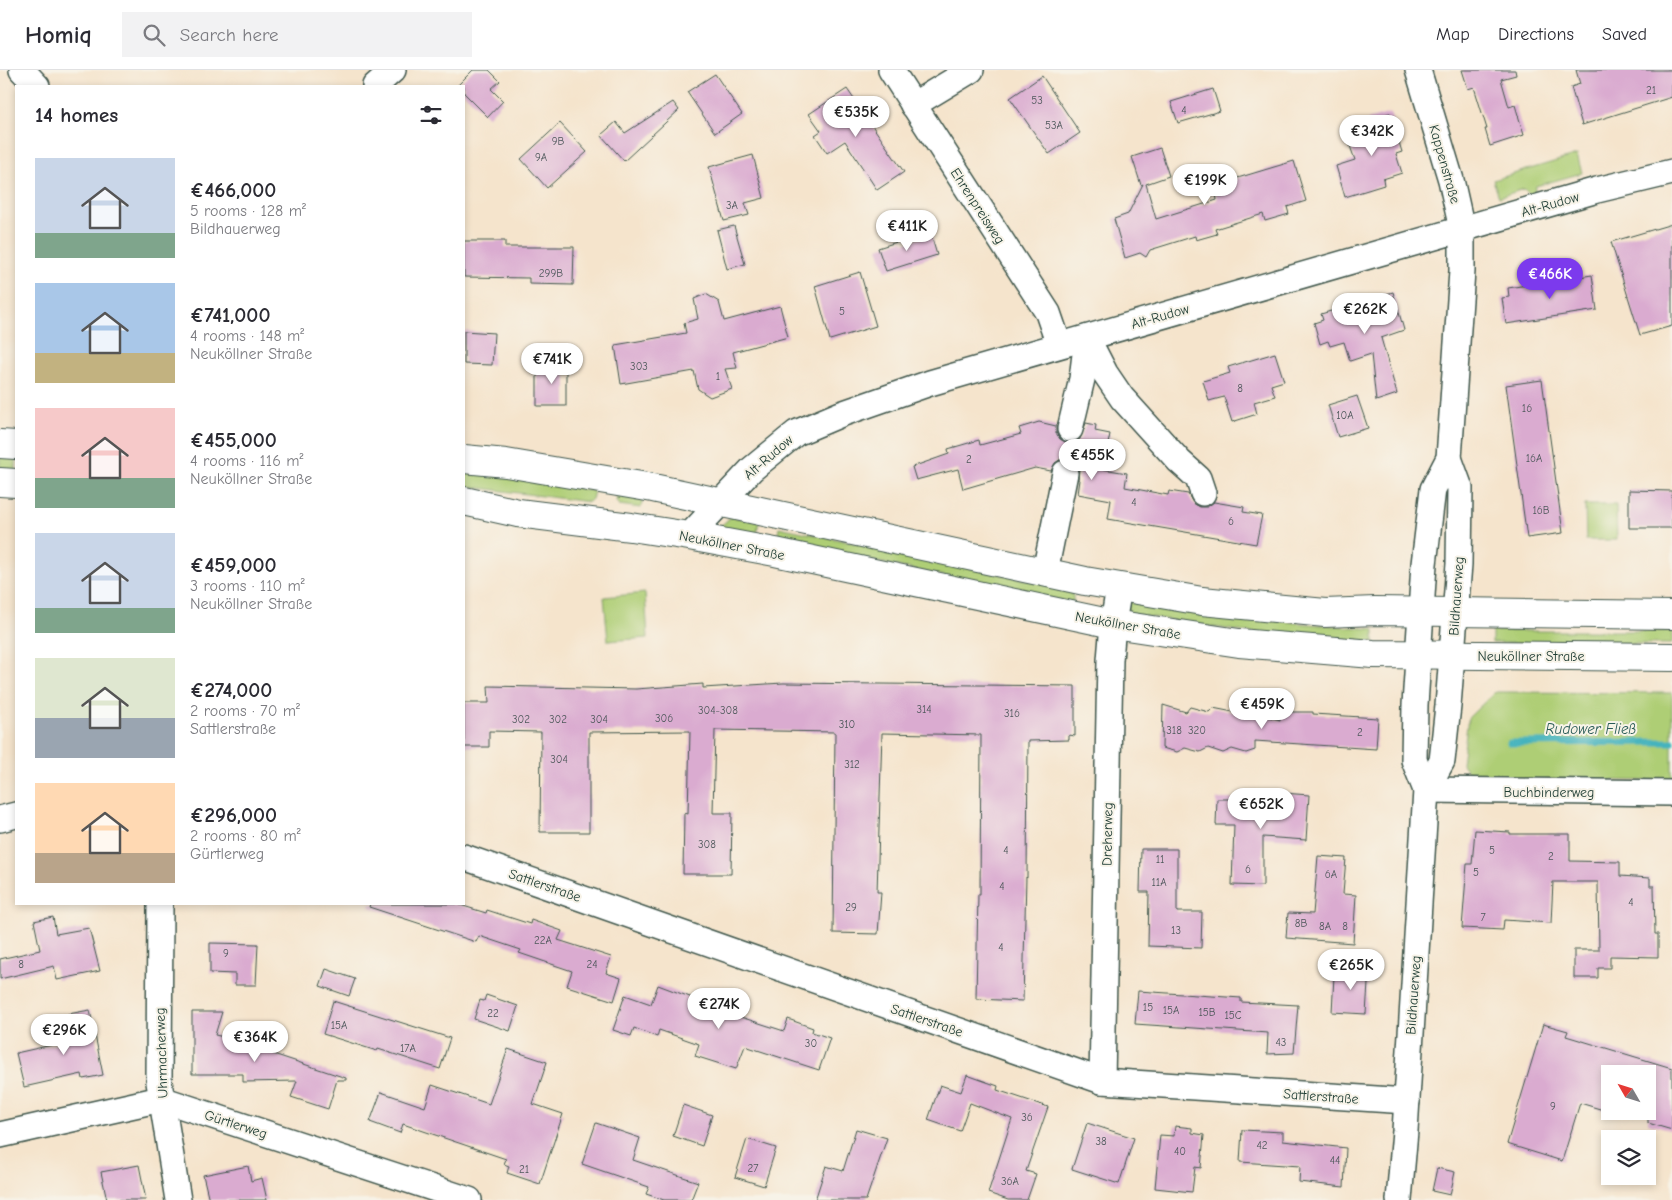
<!DOCTYPE html>
<html lang="en">
<head>
<meta charset="utf-8">
<style>
  :root { --surface:#fff; --page:#f2f2f3; --text:#2b2b33; --muted:#7c7c81; --line:#e1e1e2; --accent:#7c3aed }
  body { margin:0; font-family:"Comic Neue",sans-serif; background:var(--page); color:var(--text); height:100vh; display:flex; flex-direction:column; font-size:19px; white-space:nowrap }
  * { box-sizing:border-box; margin:0 }
  p { font-size:16px; color:var(--muted) }
  .icon { flex:none; width:28px; height:28px; fill:none; stroke:currentColor; stroke-width:2; stroke-linecap:round; stroke-linejoin:round }
  .map { position:relative; flex:1; overflow:hidden }
  .details { position:absolute; left:15px; top:15px; width:450px; height:820px; display:flex; flex-direction:column; background:var(--surface); border-radius:0px; box-shadow:0 2px 8px #0003 }
  .details>* { flex:none }
  .needle { width:32px; rotate:309deg }
  .buttons { position:absolute; left:1601px; top:995px; display:grid; gap:10px }
  .buttons a { display:grid; place-items:center; width:55px; height:55px; border-radius:0px; background:var(--surface); box-shadow:0 2px 8px #0003; font-size:25px }
  .price { position:absolute; translate:-50% -42px; padding:0 11px; border-radius:18px; background:#fff; color:#222; font-size:16px; line-height:32px; filter:drop-shadow(0 1px 2px #0008) }
  .price::after { content:''; position:absolute; left:50%; top:30px; width:15px; height:11px; margin-left:-8px; background:inherit; clip-path:polygon(0 0,100% 0,50% 100%) }
  .price.selected { background:var(--accent); color:#fff }
  ul { padding:0; list-style:none }
  li { display:flex; align-items:center; gap:15px; height:125px; padding:0 20px }
  li span { display:grid; place-items:center; flex:none; width:140px; height:100px; border-radius:0px; color:#555 }
  li>.icon { margin-inline-start:auto }
  span .icon { width:60px; height:60px; fill:#fffc; stroke-width:1 }
  li b { font-size:21px }
  h2 { display:flex; justify-content:space-between; align-items:center; height:60px; padding:0 20px; font-size:21px }
  header { display:flex; align-items:center; gap:30px; box-sizing:border-box; height:70px; padding:0 25px; background:var(--surface); border-bottom:1px solid var(--line) }
  header strong { font-size:24px }
  nav { display:flex; gap:28px; margin-inline-start:auto; font-size:18px }
  .search { width:350px; height:45px; background:var(--page); display:flex; align-items:center; gap:12px; box-sizing:border-box; padding:0 18px; border-radius:0px; color:var(--muted); font-size:19px }
  .map>svg:first-child { display:block }
</style>
</head>
<body>
<header>
<strong>Homiq</strong>
<div class="search"><svg class="icon" aria-label="search" viewBox="0 0 24 24"><circle cx="10" cy="10" r="6"/><path d="M15 15l6 6"/></svg>Search here</div>
<nav><a>Map</a><a>Directions</a><a>Saved</a></nav>
</header>
<div class="map">
<svg width="1672" height="1130" viewBox="0 0 1672 1130">
  <rect width="100%" height="100%" fill="#f7f3e8"/>
  <filter id="ink" filterUnits="userSpaceOnUse"><feTurbulence type="fractalNoise" baseFrequency=".02" numOctaves="2"/><feDisplacementMap in="SourceGraphic" scale="10" xChannelSelector="R" yChannelSelector="G"/><feConvolveMatrix kernelMatrix="1 2 1 2 8 2 1 2 1" color-interpolation-filters="sRGB"/></filter>
  <filter id="wash" filterUnits="userSpaceOnUse"><feTurbulence type="fractalNoise" baseFrequency=".0096" numOctaves="4" result="noise"/><feDisplacementMap in="SourceGraphic" scale="20" xChannelSelector="R" yChannelSelector="G"/><feGaussianBlur stdDeviation="1.12" result="paint"/><feColorMatrix in="noise" values="0 0 0 0 0 0 0 0 0 0 0 0 0 0 0 0 0 1.4 0 .05"/><feComposite in="paint" operator="in"/></filter>
  <g filter="url(#wash)">
    <rect width="100%" height="100%" fill="#f5e4cc"/>
    <g fill="#aece75" stroke="#668654">
      <polygon points="1577,85 1582,103 1536,116 1534,123 1530,125 1524,119 1499,127 1493,110"/>
      <rect x="0" y="385" width="16" height="17"/>
      <polygon points="464,399 594,421 592,429 589,432 464,416"/>
      <polygon points="617,425 643,427 641,438 619,435 616,432"/>
      <polygon points="1585,435 1616,435 1617,470 1586,470"/>
      <polygon points="731,447 759,451 756,468 717,459"/>
      <polygon points="779,457 1073,520 1073,533 777,471"/>
      <polygon points="645,523 648,568 608,571 604,527"/>
      <polygon points="1128,532 1132,532 1297,553 1374,559 1374,572 1245,562 1127,543"/>
      <polygon points="1492,561 1672,561 1672,574 1492,573"/>
      <polygon points="1497,622 1672,623 1672,711 1470,709 1470,705 1462,694 1468,648 1494,623"/>
    </g>
    <g fill="none" stroke-linecap="round" stroke-linejoin="round">
      <polyline stroke="#44b3bd" stroke-width="7" points="1510,673 1672,672"/>
    </g>
    <g id="blocks">
      <g fill="#daabd0">
        <polygon points="473,0 489,0 500,11 491,19 503,31 488,47 464,23 464,16 457,16"/>
        <polygon points="1462,0 1515,0 1516,5 1501,9 1509,37 1515,35 1524,65 1490,76 1485,59 1487,59 1474,17 1468,19"/>
        <polygon points="1576,0 1672,0 1672,27 1582,55 1571,17 1580,14"/>
        <polygon points="715,4 742,44 715,63 687,22"/>
        <polygon points="1042,6 1080,63 1049,84 1010,28"/>
        <polygon points="847,19 904,102 877,120 845,71 827,83 815,65 821,61 809,44"/>
        <polygon points="1213,19 1220,41 1178,53 1171,32"/>
        <polygon points="673,32 679,40 624,91 601,65 616,52 625,63"/>
        <polygon points="1390,43 1402,82 1396,84 1402,103 1383,109 1384,115 1345,127 1336,96 1355,90 1350,76 1364,71 1358,53"/>
        <polygon points="560,53 587,82 547,118 521,89"/>
        <polygon points="1160,78 1169,106 1146,114 1156,149 1217,130 1216,124 1234,118 1231,110 1294,91 1306,131 1287,137 1289,144 1265,151 1263,144 1215,159 1217,164 1196,170 1195,166 1150,180 1146,187 1140,183 1125,188 1114,149 1128,144 1143,114 1141,115 1132,87"/>
        <polygon points="753,85 764,128 745,133 749,145 724,151 709,97"/>
        <polygon points="1672,154 1672,256 1640,265 1611,172"/>
        <polygon points="734,156 745,194 727,199 717,160"/>
        <polygon points="931,165 937,185 886,201 878,178 903,170 904,173"/>
        <polygon points="464,171 505,171 505,177 574,177 573,215 529,214 529,208 464,207"/>
        <polygon points="860,202 876,256 830,270 815,216"/>
        <polygon points="1592,205 1597,240 1506,254 1502,228 1509,227 1508,218"/>
        <polygon points="1393,222 1404,260 1381,268 1397,324 1376,331 1371,284 1350,291 1344,272 1330,276 1328,271 1320,274 1314,253 1323,250 1321,244"/>
        <polygon points="706,224 719,232 724,251 780,236 788,267 733,282 737,298 725,299 732,319 710,327 698,319 694,301 621,314 615,275 686,263 684,253 698,249 694,229"/>
        <polygon points="464,261 494,263 492,295 464,294"/>
        <polygon points="1275,283 1284,311 1271,315 1275,326 1254,332 1257,344 1232,352 1224,327 1209,331 1203,311 1230,303 1228,297"/>
        <rect x="537" y="294" width="29" height="42"/>
        <polygon points="1542,310 1563,463 1527,468 1506,315"/>
        <polygon points="1357,326 1368,358 1338,367 1328,335"/>
        <polygon points="1039,352 1056,356 1056,363 1060,369 1067,373 1074,373 1080,369 1086,353 1096,355 1095,361 1110,364 1103,399 1127,403 1125,417 1168,425 1169,421 1188,424 1193,433 1200,437 1207,437 1214,432 1244,437 1243,442 1262,445 1256,474 1108,449 1111,430 1078,424 1080,410 1078,410 1079,399 1075,393 1067,389 1061,389 1055,393 1051,401 1035,398 963,419 958,399 916,410 912,397 949,384 948,379 979,370 980,375 1021,364 1019,358"/>
        <polygon points="1629,420 1672,421 1672,458 1629,458"/>
        <polygon points="783,613 1075,616 1075,666 1069,665 1069,670 1028,671 1027,808 1026,807 1023,931 976,929 978,824 980,824 981,665 882,663 877,822 881,822 878,864 833,863 835,662 715,660 713,743 732,743 731,804 683,804 684,743 688,744 690,661 589,662 589,762 540,762 541,662 489,661 489,677 464,677 464,633 489,633 488,616 636,619 703,614 703,618"/>
        <polygon points="1163,635 1186,642 1190,637 1209,642 1213,638 1233,642 1236,638 1280,650 1280,642 1313,642 1313,644 1378,648 1376,679 1255,671 1255,680 1246,683 1232,679 1223,683 1208,678 1200,682 1185,678 1177,682 1162,678"/>
        <polygon points="1283,723 1309,725 1306,770 1263,767 1263,816 1232,815 1234,755 1216,755 1217,729 1283,729"/>
        <polygon points="1475,760 1510,762 1510,764 1570,764 1570,791 1620,792 1620,806 1650,808 1650,816 1654,816 1655,864 1658,864 1658,887 1610,886 1610,898 1598,898 1598,908 1574,908 1574,880 1599,880 1598,812 1553,812 1551,853 1504,850 1503,860 1462,858 1467,794 1472,794"/>
        <polygon points="1141,779 1177,779 1177,842 1202,842 1201,878 1148,876 1149,822 1140,822"/>
        <polygon points="1318,786 1346,788 1343,824 1356,825 1353,873 1286,868 1288,843 1313,844"/>
        <polygon points="370,834 457,834 486,843 487,840 530,854 531,850 562,861 558,870 611,887 606,903 621,908 614,931 567,916 572,901 519,883 521,880 479,866 476,872 369,837"/>
        <polygon points="53,847 56,864 89,858 100,901 57,910 54,896 0,909 0,889 40,880 34,851"/>
        <polygon points="210,873 258,874 256,915 235,915 235,904 210,903"/>
        <polygon points="1346,896 1369,898 1366,944 1332,942 1334,906 1346,907"/>
        <polygon points="326,899 355,909 349,926 320,916"/>
        <polygon points="658,915 698,930 697,933 784,961 788,949 813,958 812,962 830,968 819,1000 745,976 736,999 695,986 699,974 659,960 657,967 634,958 631,966 613,960 625,925 651,934"/>
        <polygon points="1138,921 1241,928 1241,932 1298,935 1294,983 1267,984 1268,963 1135,954"/>
        <polygon points="486,925 518,936 510,961 474,949 480,930 484,931"/>
        <polygon points="333,931 450,968 440,999 378,979 377,981 323,964"/>
        <polygon points="90,940 103,1005 83,1009 82,1004 24,1017 16,983 74,970 68,944"/>
        <polygon points="192,942 222,942 215,965 224,967 224,973 240,973 346,1008 346,1010 337,1010 328,1039 291,1027 297,1011 243,1012 243,1004 192,1004"/>
        <polygon points="1543,954 1568,961 1566,966 1672,998 1672,1060 1648,1053 1648,1004 1610,1004 1610,1042 1580,1033 1562,1091 1507,1074"/>
        <polygon points="508,979 547,992 533,1034 563,1044 540,1114 507,1103 509,1096 504,1094 506,1089 403,1054 400,1063 370,1052 381,1022 425,1037 432,1015 489,1034"/>
        <polygon points="967,1005 998,1016 997,1020 1048,1037 1026,1101 1036,1104 1027,1130 1008,1130 988,1123 1012,1049 970,1033 960,1061 928,1050 940,1015 961,1022"/>
        <polygon points="683,1035 712,1045 702,1076 673,1066"/>
        <polygon points="596,1053 640,1068 633,1090 698,1112 691,1130 664,1130 646,1124 649,1117 582,1094"/>
        <polygon points="1087,1053 1134,1068 1119,1114 1072,1099"/>
        <polygon points="1175,1056 1192,1058 1192,1063 1204,1065 1201,1098 1195,1097 1192,1122 1155,1118 1160,1065 1174,1066"/>
        <polygon points="856,1059 887,1068 866,1130 815,1130 826,1096 843,1101"/>
        <polygon points="1242,1060 1283,1062 1283,1071 1346,1078 1344,1117 1299,1112 1300,1096 1240,1092"/>
        <polygon points="747,1069 776,1078 764,1116 735,1107"/>
        <polygon points="139,1095 146,1130 107,1130 101,1102"/>
        <polygon points="248,1096 251,1111 262,1108 267,1130 209,1130 203,1105"/>
        <polygon points="1437,1098 1455,1102 1450,1125 1432,1121"/>
      </g>
    </g>
  </g>
  <g filter="url(#ink)">
    <use href="#blocks" fill-opacity="0" stroke="#3f564b" stroke-width="1"/>
    <g fill="none" stroke-linecap="round" stroke-linejoin="round">
      <defs>
        <g id="minor">
          <polyline points="22,0 37,16"/>
          <polyline points="891,0 1048,243 1059,275"/>
          <polyline points="1418,0 1451,110 1462,159 1462,201 1449,388 1433,419 1424,494 1421,542 1415,635 1414,690 1426,720"/>
          <polyline points="375,16 393,0"/>
          <polyline points="913,35 971,0"/>
          <polyline points="1087,268 1105,303 1122,328 1179,391 1198,408 1203,423"/>
          <polyline points="1070,359 1082,309 1087,268"/>
          <polyline points="689,466 752,399 796,363 841,344 930,313 1597,120 1672,102"/>
          <polyline points="1045,502 1065,403"/>
          <polyline points="1426,720 1672,723"/>
          <polyline points="0,749 16,745"/>
          <polyline points="464,787 1102,1011 1407,1031"/>
          <polyline points="160,834 159,1012 178,1130"/>
          <polyline points="1102,1011 1110,590 1113,554 1119,517"/>
          <polyline points="0,1065 161,1029 469,1130"/>
          <polyline points="1399,1130 1405,1061 1426,720 1442,691 1448,636 1459,494 1460,418 1449,388"/>
        </g>
        <g id="major">
          <polyline points="0,374 16,375"/>
          <polyline points="464,389 506,393 653,418 1085,511 1202,531 1325,543 1375,541 1672,545"/>
          <polyline points="0,412 16,413"/>
          <polyline points="464,431 518,443 631,457 689,466 775,482 1113,554 1239,573 1373,584 1672,587"/>
        </g>
      </defs>
      <use href="#minor" stroke="#3f564b" stroke-width="28"/>
      <use href="#major" stroke="#3f564b" stroke-width="30"/>
      <use href="#minor" stroke="#fff" stroke-width="25"/>
      <use href="#major" stroke="#fff" stroke-width="28"/>
    </g>
  </g>
  <g text-anchor="middle" stroke-width="4" stroke-linejoin="round" paint-order="stroke">
    <g font-size="11" fill="#4e585b">
      <text x="1651" y="24">21</text>
      <text x="1037" y="34">53</text>
      <text x="1184" y="44">4</text>
      <text x="1054" y="59">53A</text>
      <text x="558" y="75">9B</text>
      <text x="541" y="91">9A</text>
      <text x="732" y="139">3A</text>
      <text x="551" y="207">299B</text>
      <text x="842" y="245">5</text>
      <text x="639" y="300">303</text>
      <text x="718" y="310">1</text>
      <text x="1240" y="322">8</text>
      <text x="1527" y="342">16</text>
      <text x="1345" y="349">10A</text>
      <text x="1534" y="392">16A</text>
      <text x="969" y="393">2</text>
      <text x="1134" y="436">4</text>
      <text x="1541" y="444">16B</text>
      <text x="1231" y="455">6</text>
      <text x="924" y="643">314</text>
      <text x="718" y="644">304-308</text>
      <text x="1012" y="647">316</text>
      <text x="664" y="652">306</text>
      <text x="521" y="653">302</text>
      <text x="558" y="653">302</text>
      <text x="599" y="653">304</text>
      <text x="847" y="658">310</text>
      <text x="1174" y="664">318</text>
      <text x="1197" y="664">320</text>
      <text x="1360" y="666">2</text>
      <text x="559" y="693">304</text>
      <text x="852" y="698">312</text>
      <text x="707" y="778">308</text>
      <text x="1006" y="784">4</text>
      <text x="1492" y="784">5</text>
      <text x="1551" y="790">2</text>
      <text x="1160" y="793">11</text>
      <text x="1248" y="803">6</text>
      <text x="1476" y="806">5</text>
      <text x="1331" y="808">6A</text>
      <text x="1159" y="816">11A</text>
      <text x="1002" y="820">4</text>
      <text x="1631" y="836">4</text>
      <text x="851" y="841">29</text>
      <text x="1483" y="851">7</text>
      <text x="1301" y="857">8B</text>
      <text x="1325" y="860">8A</text>
      <text x="1345" y="860">8</text>
      <text x="1176" y="864">13</text>
      <text x="543" y="874">22A</text>
      <text x="1001" y="881">4</text>
      <text x="226" y="887">9</text>
      <text x="21" y="898">8</text>
      <text x="592" y="898">24</text>
      <text x="1148" y="941">15</text>
      <text x="1171" y="944">15A</text>
      <text x="1207" y="946">15B</text>
      <text x="493" y="947">22</text>
      <text x="1233" y="949">15C</text>
      <text x="339" y="959">15A</text>
      <text x="1281" y="976">43</text>
      <text x="811" y="977">30</text>
      <text x="408" y="982">17A</text>
      <text x="1553" y="1040">9</text>
      <text x="1027" y="1051">36</text>
      <text x="1101" y="1075">38</text>
      <text x="1262" y="1079">42</text>
      <text x="1180" y="1085">40</text>
      <text x="1335" y="1094">44</text>
      <text x="753" y="1102">27</text>
      <text x="524" y="1103">21</text>
      <text x="1010" y="1115">36A</text>
    </g>
    <g font-size="14" fill="#1f3d34" stroke="#f7f3e8">
      <text transform="translate(1445 94) rotate(74)" y="5">Kappenstraße</text>
      <text transform="translate(1550 134) rotate(-16)" y="5">Alt-Rudow</text>
      <text transform="translate(978 136) rotate(57)" y="5">Ehrenpreisweg</text>
      <text transform="translate(1160 246) rotate(-16)" y="5">Alt-Rudow</text>
      <text transform="translate(768 387) rotate(-41)" y="5">Alt-Rudow</text>
      <text transform="translate(732 475) rotate(11)" y="5">Neuköllner Straße</text>
      <text transform="translate(1456 526) rotate(-86)" y="5">Bildhauerweg</text>
      <text transform="translate(1128 555) rotate(10)" y="5">Neuköllner Straße</text>
      <text x="1531" y="591">Neuköllner Straße</text>
      <text x="1549" y="727">Buchbinderweg</text>
      <text transform="translate(1107 764) rotate(-89)" y="5">Dreherweg</text>
      <text transform="translate(545 815) rotate(19)" y="5">Sattlerstraße</text>
      <text transform="translate(1413 925) rotate(-86)" y="5">Bildhauerweg</text>
      <text transform="translate(927 950) rotate(19)" y="5">Sattlerstraße</text>
      <text transform="translate(161 983) rotate(-92)" y="5">Uhrmacherweg</text>
      <text transform="translate(1321 1026) rotate(4)" y="5">Sattlerstraße</text>
      <text transform="translate(236 1054) rotate(18)" y="5">Gürtlerweg</text>
    </g>
    <g font-size="15" font-style="italic" fill="#285a56" stroke="#f7f3e8">
      <text x="1591" y="664">Rudower Fließ</text>
    </g>
  </g>
</svg>
<div class="buttons">
<a><svg class="needle" viewBox="-14 -14 28 28"><path d="M0-13l5 13h-10z" fill="#e53935"/><path d="M0 13l5-13h-10z" fill="#7c7c81"/></svg></a>
<a><svg class="icon" aria-label="layers" viewBox="0 0 24 24"><path d="M12 4l9 5-9 5-9-5zM3 14l9 5 9-5"/></svg></a>
</div>
<b class="price" style="left:856px;top:68px">€535K</b>
<b class="price" style="left:1372px;top:87px">€342K</b>
<b class="price" style="left:1205px;top:136px">€199K</b>
<b class="price" style="left:907px;top:182px">€411K</b>
<b class="price selected" style="left:1550px;top:230px">€466K</b>
<b class="price" style="left:1365px;top:265px">€262K</b>
<b class="price" style="left:552px;top:315px">€741K</b>
<b class="price" style="left:1092px;top:411px">€455K</b>
<b class="price" style="left:1262px;top:660px">€459K</b>
<b class="price" style="left:1261px;top:760px">€652K</b>
<b class="price" style="left:1351px;top:921px">€265K</b>
<b class="price" style="left:719px;top:960px">€274K</b>
<b class="price" style="left:64px;top:986px">€296K</b>
<b class="price" style="left:255px;top:993px">€364K</b>
<section class="details">
<h2>14 homes<svg class="icon" aria-label="filters" viewBox="0 0 24 24"><path d="M4 7h16M4 17h16"/><circle cx="9" cy="7" r="2"/><circle cx="15" cy="17" r="2"/></svg></h2>
<ul>
<li><span style="background:linear-gradient(#c9d6e8 75%,#7fa58c 0)"><svg class="icon" aria-label="home" viewBox="0 0 24 24"><path d="M3 11l9-7 9 7M6 9v11h12V9"/></svg></span><div><b>€466,000</b><p>5 rooms · 128 m²</p><p>Bildhauerweg</p></div></li>
<li><span style="background:linear-gradient(#a9c7e8 70%,#c2b280 0)"><svg class="icon" aria-label="home" viewBox="0 0 24 24"><path d="M3 11l9-7 9 7M6 9v11h12V9"/></svg></span><div><b>€741,000</b><p>4 rooms · 148 m²</p><p>Neuköllner Straße</p></div></li>
<li><span style="background:linear-gradient(#f6c9c9 70%,#7fa58c 0)"><svg class="icon" aria-label="home" viewBox="0 0 24 24"><path d="M3 11l9-7 9 7M6 9v11h12V9"/></svg></span><div><b>€455,000</b><p>4 rooms · 116 m²</p><p>Neuköllner Straße</p></div></li>
<li><span style="background:linear-gradient(#c9d6e8 75%,#7fa58c 0)"><svg class="icon" aria-label="home" viewBox="0 0 24 24"><path d="M3 11l9-7 9 7M6 9v11h12V9"/></svg></span><div><b>€459,000</b><p>3 rooms · 110 m²</p><p>Neuköllner Straße</p></div></li>
<li><span style="background:linear-gradient(#dfe7d0 60%,#9aa5b1 0)"><svg class="icon" aria-label="home" viewBox="0 0 24 24"><path d="M3 11l9-7 9 7M6 9v11h12V9"/></svg></span><div><b>€274,000</b><p>2 rooms · 70 m²</p><p>Sattlerstraße</p></div></li>
<li><span style="background:linear-gradient(#ffd9b3 70%,#b9a48a 0)"><svg class="icon" aria-label="home" viewBox="0 0 24 24"><path d="M3 11l9-7 9 7M6 9v11h12V9"/></svg></span><div><b>€296,000</b><p>2 rooms · 80 m²</p><p>Gürtlerweg</p></div></li>
</ul>
</section>
</div>
</body>
</html>
